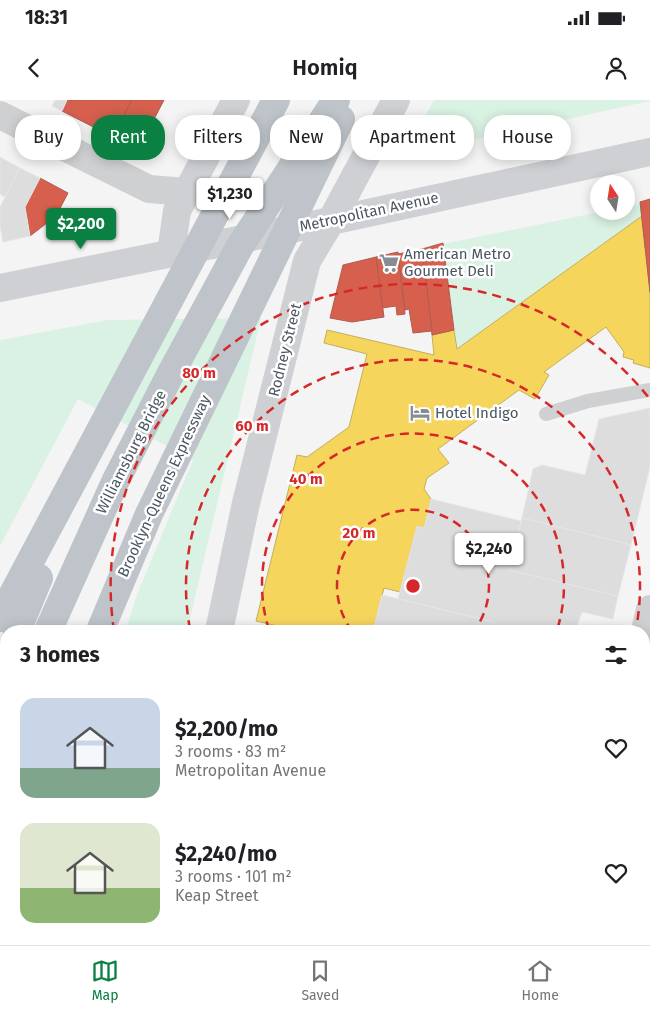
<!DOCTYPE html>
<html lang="en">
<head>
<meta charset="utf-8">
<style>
  :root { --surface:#fff; --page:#f6f6f6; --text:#202124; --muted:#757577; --line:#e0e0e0; --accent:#0b8043 }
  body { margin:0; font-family:"Fira Sans",sans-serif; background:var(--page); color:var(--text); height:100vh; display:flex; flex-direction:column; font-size:19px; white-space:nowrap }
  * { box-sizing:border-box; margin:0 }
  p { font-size:16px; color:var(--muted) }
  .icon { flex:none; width:28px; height:28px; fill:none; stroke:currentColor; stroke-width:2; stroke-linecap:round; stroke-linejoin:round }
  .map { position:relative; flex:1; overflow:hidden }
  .panel { position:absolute; left:0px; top:525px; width:650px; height:320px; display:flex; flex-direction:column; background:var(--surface); border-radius:20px 20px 0 0; box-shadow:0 2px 12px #0003 }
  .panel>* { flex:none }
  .hud { position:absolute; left:15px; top:15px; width:620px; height:45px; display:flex; gap:10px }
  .needle { width:32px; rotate:348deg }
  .tools { position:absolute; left:590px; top:75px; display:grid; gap:10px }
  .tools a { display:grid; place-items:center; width:45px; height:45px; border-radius:50%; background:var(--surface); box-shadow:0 2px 12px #0003; font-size:25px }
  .price { position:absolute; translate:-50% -42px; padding:0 11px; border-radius:5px; background:#fff; color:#222; font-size:16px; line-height:32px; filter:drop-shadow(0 1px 2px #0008) }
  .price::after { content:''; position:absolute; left:50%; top:30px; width:15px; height:11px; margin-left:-8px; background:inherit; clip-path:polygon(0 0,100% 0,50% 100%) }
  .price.current { background:var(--accent); color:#fff }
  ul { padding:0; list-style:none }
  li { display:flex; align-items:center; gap:15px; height:125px; padding:0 20px }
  li span { display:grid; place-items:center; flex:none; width:140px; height:100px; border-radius:15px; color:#555 }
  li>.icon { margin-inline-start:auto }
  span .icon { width:60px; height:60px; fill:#fffc; stroke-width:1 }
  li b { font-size:21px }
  h2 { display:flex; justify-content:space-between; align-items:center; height:60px; padding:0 20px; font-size:21px }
  .tag { padding:0 18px; border-radius:20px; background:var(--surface); box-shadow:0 2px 12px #0003; font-size:18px; line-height:45px }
  .tag.current { background:var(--accent); color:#fff }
  .status { display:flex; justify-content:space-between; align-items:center; height:35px; padding:0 25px; background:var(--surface); direction:ltr }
  .status svg { height:14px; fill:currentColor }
  header { display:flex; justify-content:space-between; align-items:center; height:65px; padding:0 20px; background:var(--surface); font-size:22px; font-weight:600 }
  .tab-bar { display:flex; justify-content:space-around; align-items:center; height:70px; border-top:1px solid var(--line); background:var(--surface); font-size:14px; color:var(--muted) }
  .tab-bar a { display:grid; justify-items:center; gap:2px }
  .tab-bar .current { color:var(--accent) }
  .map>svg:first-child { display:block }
</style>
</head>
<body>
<div class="status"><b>18:31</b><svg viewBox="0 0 49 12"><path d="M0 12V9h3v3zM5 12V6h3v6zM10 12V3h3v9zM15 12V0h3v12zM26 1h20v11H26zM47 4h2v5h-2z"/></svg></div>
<header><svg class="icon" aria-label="back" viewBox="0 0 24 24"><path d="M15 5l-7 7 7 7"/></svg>Homiq<svg class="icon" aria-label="person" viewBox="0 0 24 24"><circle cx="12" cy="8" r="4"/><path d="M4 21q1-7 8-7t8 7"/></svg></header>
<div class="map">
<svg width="650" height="845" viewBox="0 0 650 845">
  <rect width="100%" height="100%" fill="#f4f4f4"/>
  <g fill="#d9f2e3">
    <polygon points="434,0 650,0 650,1 404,55"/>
    <polygon points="640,104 642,116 457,249 443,144 605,111 626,111 626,107"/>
    <polygon points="261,218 187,531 125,531 138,492 193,360 78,299 0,446 0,240 108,220"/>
    <polygon points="30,839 116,839 114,845 29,845"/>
  </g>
  <polygon fill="#f6d55c" stroke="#c2af5e" points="642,116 650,192 650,268 633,263 634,260 623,257 624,252 606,227 544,272 549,275 535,299 519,290 438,349 449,363 427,378 424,389 431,399 424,428 417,426 400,492 384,488 373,531 299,531 256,521 297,355 307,357 349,327 367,254 324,243 327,230 434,255 432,235 454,230 457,249"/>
  <g fill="#d6604d" stroke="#ac5d53">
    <polygon points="67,0 132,0 113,37 62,11"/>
    <polygon points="132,0 164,0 138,50 113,37"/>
    <polygon points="40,78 68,93 56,116 30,136 25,107"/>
    <polygon points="650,99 650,192 640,102"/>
    <polygon points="443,143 454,230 432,235 422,149"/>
    <polygon points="422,149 432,231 413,233 409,209 405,210 398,154"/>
    <polygon points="398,152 405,214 397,215 396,206 382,208 376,157"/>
    <polygon points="376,157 384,217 352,222 330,218 343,165"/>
  </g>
  <g fill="#ddddde" stroke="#e5e6e7">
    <polygon points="55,0 67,0 62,11 52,6"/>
    <polygon points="0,57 20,68 5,97 0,94"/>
    <polygon points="20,68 40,78 25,107 30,136 3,142 0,126 0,107"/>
    <polygon points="650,308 650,367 631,445 522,418 533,369 542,365 585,375 599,319"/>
    <polygon points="431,399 521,421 509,470 618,496 613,519 582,512 575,531 492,531 494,522 398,499 417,426 424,428"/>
    <polygon points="522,418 631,445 618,496 509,470"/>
    <polygon points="382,495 494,522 492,531 373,531"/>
    <polygon points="644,688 650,690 650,809 644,807"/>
    <polygon points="644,807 650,809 650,845 604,845 605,839 644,839"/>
    <polygon points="292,839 415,839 413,845 318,845"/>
    <polygon points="415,839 468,839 466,845 413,845"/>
    <polygon points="498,839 523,845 497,845"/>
    <polygon points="498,839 534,839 533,845 523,845"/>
  </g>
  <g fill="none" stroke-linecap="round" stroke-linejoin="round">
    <polyline stroke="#ced0d2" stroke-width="14" points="546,314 588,301 650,290"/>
    <g stroke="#ced0d2" stroke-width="28">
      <polyline points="0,15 149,89 187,92"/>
      <polyline points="644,535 650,509"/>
      <polyline points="644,651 650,652"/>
      <polyline points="145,839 171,845"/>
      <polyline points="567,845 569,839"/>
    </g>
    <g stroke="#ced0d4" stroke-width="28">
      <polyline points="171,153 177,111 236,0"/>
      <polyline points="0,188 331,121 650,52"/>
      <polyline points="219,531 246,403 307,161 331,121 396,0"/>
      <polyline points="144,845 145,839"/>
    </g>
    <g stroke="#bec4c9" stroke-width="28">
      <polyline points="0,518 276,0"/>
      <polyline points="17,531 39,478"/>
      <polyline points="48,531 115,382 171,273 240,146 336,0"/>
      <polyline points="100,531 149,414 341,19"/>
      <polyline points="0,571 6,556"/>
      <polyline points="0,650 6,633"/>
      <polyline points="0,835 6,814"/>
    </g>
  </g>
  <g fill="none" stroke="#d62828" stroke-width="2.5" stroke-dasharray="9 6">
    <path d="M352 531A76 76 0 1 1 474 531"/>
    <path d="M269 530A151 151 0 1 1 557 530"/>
    <path d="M190 529A227 227 0 1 1 636 529"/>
    <path d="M114 531A302 302 0 0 1 649 298"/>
  </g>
  <defs>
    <symbol id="supermarket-bare" viewBox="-9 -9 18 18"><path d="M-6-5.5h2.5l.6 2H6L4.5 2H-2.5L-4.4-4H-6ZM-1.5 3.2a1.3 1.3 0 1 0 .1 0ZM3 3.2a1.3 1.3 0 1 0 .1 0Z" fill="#868d94" stroke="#fff" stroke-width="2.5" paint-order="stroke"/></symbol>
    <symbol id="hotel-bare" viewBox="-9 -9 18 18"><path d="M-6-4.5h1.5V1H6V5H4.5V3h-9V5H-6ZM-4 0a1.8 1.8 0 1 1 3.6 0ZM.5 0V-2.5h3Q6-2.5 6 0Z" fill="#868d94" stroke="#fff" stroke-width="2.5" paint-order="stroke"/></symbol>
  </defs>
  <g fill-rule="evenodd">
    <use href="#supermarket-bare" x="375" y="149" width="28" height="28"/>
    <use href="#hotel-bare" x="406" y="299" width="28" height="28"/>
  </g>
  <g text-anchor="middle" stroke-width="5" stroke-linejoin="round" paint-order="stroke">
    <g font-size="15" fill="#4a5661" stroke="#fff">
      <text transform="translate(369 112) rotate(-12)" y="5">Metropolitan Avenue</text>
      <text transform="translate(285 250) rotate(-76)" y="5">Rodney Street</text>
      <text transform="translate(131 352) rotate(-63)" y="5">Williamsburg Bridge</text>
      <text transform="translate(164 386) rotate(-65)" y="5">Brooklyn-Queens Expressway</text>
    </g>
    <g font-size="15" fill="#4a5661" stroke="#fff" text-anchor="start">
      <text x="404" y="159">American Metro<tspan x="404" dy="17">Gourmet Deli</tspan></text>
      <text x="435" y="318">Hotel Indigo</text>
    </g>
  </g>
  <circle cx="413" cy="486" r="8" fill="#d62828" stroke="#fff" stroke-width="2.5"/>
  <g font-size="15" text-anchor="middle" font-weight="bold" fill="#d62828" stroke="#fff" stroke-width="5" stroke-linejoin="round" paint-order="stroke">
    <text x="199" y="278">80 m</text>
    <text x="252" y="331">60 m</text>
    <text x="306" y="384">40 m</text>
    <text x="359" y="438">20 m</text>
  </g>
</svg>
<div class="tools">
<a><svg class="needle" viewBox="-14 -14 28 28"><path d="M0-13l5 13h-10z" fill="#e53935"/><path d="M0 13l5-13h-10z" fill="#757577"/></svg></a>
</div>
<b class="price" style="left:230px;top:120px">$1,230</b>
<b class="price current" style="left:81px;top:150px">$2,200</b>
<b class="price" style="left:489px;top:475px">$2,240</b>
<div class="hud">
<a class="tag">Buy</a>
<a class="tag current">Rent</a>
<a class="tag">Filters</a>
<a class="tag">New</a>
<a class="tag">Apartment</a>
<a class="tag">House</a>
</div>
<section class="panel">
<h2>3 homes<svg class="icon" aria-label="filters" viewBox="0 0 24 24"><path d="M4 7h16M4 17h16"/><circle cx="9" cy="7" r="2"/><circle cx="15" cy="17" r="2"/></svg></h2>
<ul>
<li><span style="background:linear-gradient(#c9d6e8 70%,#7fa58c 0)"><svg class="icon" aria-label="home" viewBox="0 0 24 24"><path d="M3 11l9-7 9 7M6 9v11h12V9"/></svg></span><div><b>$2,200/mo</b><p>3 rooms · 83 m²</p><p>Metropolitan Avenue</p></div><svg class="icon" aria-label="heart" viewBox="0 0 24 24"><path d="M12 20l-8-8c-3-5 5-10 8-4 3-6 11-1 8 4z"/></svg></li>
<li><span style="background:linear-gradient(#dfe7d0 65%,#8fb573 0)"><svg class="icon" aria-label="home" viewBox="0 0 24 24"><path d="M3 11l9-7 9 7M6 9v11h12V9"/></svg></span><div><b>$2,240/mo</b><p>3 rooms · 101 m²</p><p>Keap Street</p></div><svg class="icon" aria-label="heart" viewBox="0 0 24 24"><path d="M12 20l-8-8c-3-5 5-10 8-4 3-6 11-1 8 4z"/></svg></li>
</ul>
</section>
</div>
<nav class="tab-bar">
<a class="current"><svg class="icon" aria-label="map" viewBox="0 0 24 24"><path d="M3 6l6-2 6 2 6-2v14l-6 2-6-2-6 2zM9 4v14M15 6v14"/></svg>Map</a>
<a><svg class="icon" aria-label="saved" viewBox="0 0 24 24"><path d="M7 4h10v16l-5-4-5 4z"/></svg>Saved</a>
<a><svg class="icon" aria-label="home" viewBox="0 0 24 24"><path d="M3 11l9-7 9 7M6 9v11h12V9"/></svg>Home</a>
</nav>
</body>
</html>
